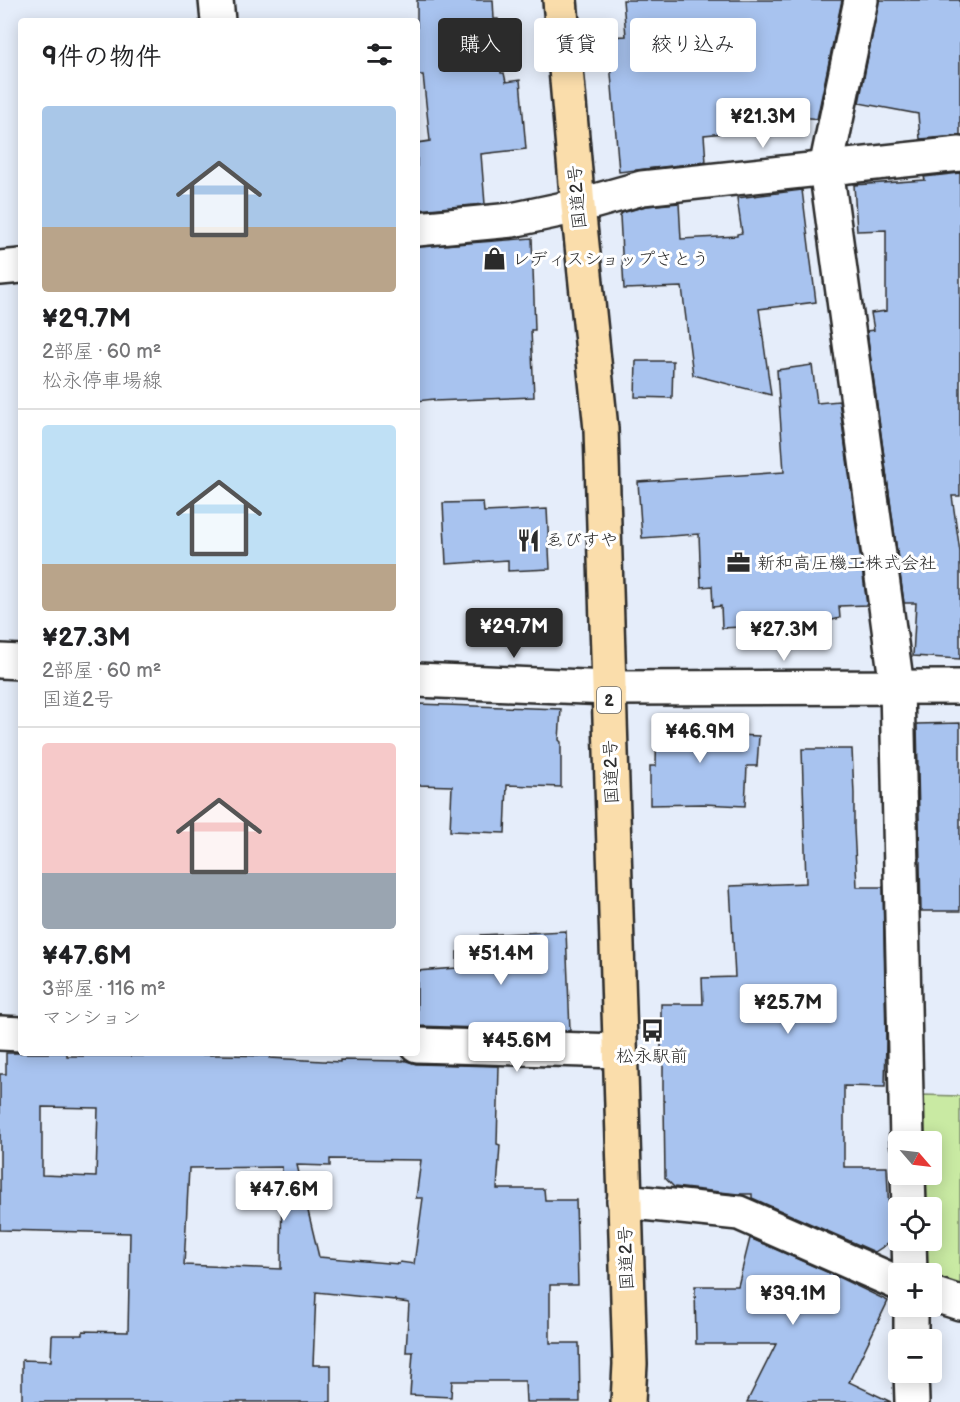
<!DOCTYPE html>
<html lang="ja">
<head>
<meta charset="utf-8">
<style>
  :root { --surface:#fff; --page:#f6f6f6; --text:#202124; --muted:#757577; --line:#e0e0e0; --accent:#2b2b2b }
  body { margin:0; font-family:"Balsamiq Sans","Klee One",sans-serif; background:var(--page); color:var(--text); height:100vh; display:flex; flex-direction:column; font-size:22px; white-space:nowrap }
  * { box-sizing:border-box; margin:0 }
  p { font-size:20px; color:var(--muted) }
  .icon { flex:none; width:33px; height:33px; fill:none; stroke:currentColor; stroke-width:2; stroke-linecap:round; stroke-linejoin:round }
  .map { position:relative; flex:1; overflow:hidden }
  .sheet { position:absolute; left:18px; top:18px; width:402px; height:1038px; display:flex; flex-direction:column; background:var(--surface); border-radius:6px; box-shadow:0 3px 15px #0003 }
  .sheet>* { flex:none }
  .hud { position:absolute; left:438px; top:18px; width:432px; height:54px; display:flex; gap:12px }
  .needle { width:39px; rotate:118deg }
  .fabs { position:absolute; left:888px; top:1131px; display:grid; gap:12px }
  .fabs a { display:grid; place-items:center; width:54px; height:54px; border-radius:6px; background:var(--surface); box-shadow:0 3px 15px #0003; font-size:30px }
  .price { position:absolute; translate:-50% -51px; padding:0 14px; border-radius:6px; background:#fff; color:#222; font-size:20px; line-height:39px; filter:drop-shadow(0 2px 3px #0008) }
  .price::after { content:''; position:absolute; left:50%; top:36px; width:18px; height:14px; margin-left:-9px; background:inherit; clip-path:polygon(0 0,100% 0,50% 100%) }
  .price.current { background:var(--accent); color:#fff }
  ul { padding:0; list-style:none }
  li { display:grid; align-content:center; gap:12px; height:318px; padding:0 24px }
  li+li { border-top:2px solid var(--line) }
  li span { display:grid; place-items:center; height:186px; border-radius:6px; color:#555 }
  li>.icon { margin-inline-start:auto }
  span .icon { width:108px; height:108px; fill:#fffc; stroke-width:1 }
  li b { font-size:26px }
  h2 { display:flex; justify-content:space-between; align-items:center; height:72px; padding:0 24px; font-size:26px }
  .pill { padding:0 21px; border-radius:6px; background:var(--surface); box-shadow:0 3px 15px #0003; font-size:21px; line-height:54px }
  .pill.current { background:var(--accent); color:#fff }
  .map>svg:first-child { display:block }
</style>
</head>
<body>
<div class="map">
<svg width="960" height="1402" viewBox="0 0 960 1402">
  <rect width="100%" height="100%" fill="#e5edfa"/>
  <filter id="ink" filterUnits="userSpaceOnUse"><feTurbulence type="fractalNoise" baseFrequency=".0167" numOctaves="2"/><feDisplacementMap in="SourceGraphic" scale="12" xChannelSelector="R" yChannelSelector="G"/><feConvolveMatrix kernelMatrix="1 2 1 2 8 2 1 2 1" color-interpolation-filters="sRGB"/></filter>
  <g filter="url(#ink)">
    <polygon fill="#c9eaa3" stroke="#7a8a67" stroke-width="1.5" points="921,1095 960,1096 960,1285 925,1272 924,1241 932,1240 932,1208 924,1207 923,1175 932,1174 932,1142 922,1141"/>
    <g fill="#a8c3ef" stroke="#2b2b2b" stroke-width="1.5" fill-rule="evenodd">
      <polygon points="417,0 493,0 494,19 498,19 501,73 504,73 506,82 520,80 526,149 481,154 485,204 417,210 417,143 430,141 423,75 417,75"/>
      <polygon points="623,0 842,0 817,119 743,109 745,131 704,135 706,162 619,172 608,37 626,36"/>
      <polygon points="879,0 960,0 960,136 920,139 918,114 859,103"/>
      <polygon points="960,173 960,496 952,496 960,552 960,659 913,656 916,603 904,603 867,331 874,330 871,313 886,311 886,230 857,231 854,185 925,180 924,177"/>
      <polygon points="802,190 816,302 759,309 771,395 693,375 682,287 624,289 620,216 622,213 646,206 679,203 681,239 737,236 737,234 742,233 737,198"/>
      <polygon points="532,238 535,330 531,330 534,397 434,401 434,399 417,401 417,247"/>
      <polygon points="636,361 673,361 672,398 635,397"/>
      <polygon points="812,365 817,403 839,401 867,605 839,606 840,618 818,624 781,624 781,625 722,628 721,606 713,607 712,586 701,587 699,534 642,538 638,482 784,472 777,370"/>
      <polygon points="483,502 484,512 547,509 550,569 508,571 508,560 446,564 443,503"/>
      <polygon points="417,704 561,709 559,740 561,742 561,787 507,785 505,833 450,831 452,786 417,785"/>
      <polygon points="657,718 714,719 715,734 759,736 757,766 747,766 745,806 703,804 650,805 650,766 656,766"/>
      <polygon points="960,723 960,911 921,911 917,724"/>
      <polygon points="802,749 852,749 854,794 854,828 857,887 883,887 886,1041 885,1087 844,1086 844,1167 887,1167 890,1242 875,1252 752,1198 752,1194 738,1194 674,1187 665,1178 664,1101 663,1101 663,1059 661,1060 661,1004 703,1004 702,978 735,977 730,886 806,883"/>
      <polygon points="566,931 570,1031 417,1026 417,971 457,968 457,952 482,951 481,935"/>
      <path d="M6,1053H67V1056H161V1054L270,1056V1058L340,1062V1060L403,1061V1060L416,1064L499,1066L497,1144L500,1145L497,1189H544L545,1200H576L578,1285H550V1343H579L580,1402H526L525,1381H452L451,1397L410,1395L413,1352H406L409,1303L395,1301V1300L316,1292L313,1365H331V1402H22V1360L51,1361L52,1335H83V1331L128,1332L130,1233L0,1230V1074H6ZM42,1107L98,1108L96,1177L42,1175ZM330,1159L421,1160L416,1198H423L414,1264L400,1262L399,1264L319,1257L297,1165L330,1166ZM282,1167L281,1269L184,1265L189,1168Z"/>
      <polygon points="750,1238 838,1277 888,1301 849,1382 891,1402 747,1402 776,1344 696,1344 695,1286 738,1286"/>
    </g>
    <g fill="none" stroke-linecap="round" stroke-linejoin="round">
      <defs>
        <g id="minor">
          <polyline points="216,0 218,21"/>
          <polyline points="861,0 826,168 897,687 907,1142"/>
          <polyline points="417,229 512,220 578,206 642,188 960,154"/>
          <polyline points="0,268 21,266"/>
          <polyline points="0,1033 21,1034"/>
          <polyline points="417,1045 619,1051"/>
          <polyline points="908,1174 909,1208"/>
          <polyline points="624,1201 739,1213 898,1283"/>
          <polyline points="909,1240 910,1274"/>
          <polyline points="932,1294 960,1303"/>
          <polyline points="911,1306 911,1340"/>
          <polyline points="911,1372 912,1402"/>
        </g>
        <g id="tertiary">
          <polyline points="0,661 21,662"/>
          <polyline points="417,680 609,688 960,687"/>
        </g>
        <polyline id="trunk" points="560,0 578,206 601,429 630,1364 628,1402"/>
      </defs>
      <use href="#minor" stroke="#2b2b2b" stroke-width="38"/>
      <use href="#tertiary" stroke="#2b2b2b" stroke-width="38"/>
      <use href="#trunk" stroke="#2b2b2b" stroke-width="38"/>
      <use href="#minor" stroke="#fff" stroke-width="33"/>
      <use href="#tertiary" stroke="#fff" stroke-width="33"/>
      <use href="#trunk" stroke="#faddab" stroke-width="33"/>
    </g>
  </g>
  <defs>
    <symbol id="shop-bare" viewBox="-9 -9 18 18"><path d="M-5-2.5h2.3a2.7 3.5 0 0 1 5.4 0H5L5.5 6h-11ZM-1.5-2.5h3a1.5 2.3 0 0 0-3 0Z" fill="#2b2b2b" stroke="#fff" stroke-width="2.5" paint-order="stroke"/></symbol>
    <symbol id="restaurant-bare" viewBox="-9 -9 18 18"><path d="M-5-6h1v4h1v-4h1v4h1v-4h1v5L-1.5 .5V6h-2V.5L-5-1ZM5-6V6H3V1.5H1.5Q1.5-4 5-6Z" fill="#2b2b2b" stroke="#fff" stroke-width="2.5" paint-order="stroke"/></symbol>
    <symbol id="office-bare" viewBox="-9 -9 18 18"><path d="M-6-3h4V-5.5h4V-3h4V5H-6ZM-1-4.5V-3h2v-1.5ZM-6 0V1H6V0Z" fill="#2b2b2b" stroke="#fff" stroke-width="2.5" paint-order="stroke"/></symbol>
    <symbol id="bus-bare" viewBox="-9 -9 18 18"><path d="M-5-6H5V4H4V6H2V4H-2V6H-4V4H-5ZM-3.5-4V0h7V-4ZM-3.5 1.2v1.5H-2V1.2ZM2 1.2v1.5H3.5V1.2Z" fill="#2b2b2b" stroke="#fff" stroke-width="2.5" paint-order="stroke"/></symbol>
  </defs>
  <g fill-rule="evenodd">
    <use href="#shop-bare" x="478" y="242" width="33" height="33"/>
    <use href="#restaurant-bare" x="512" y="524" width="33" height="33"/>
    <use href="#office-bare" x="722" y="546" width="33" height="33"/>
    <use href="#bus-bare" x="636" y="1014" width="33" height="33"/>
  </g>
  <g text-anchor="middle" stroke-width="6" stroke-linejoin="round" paint-order="stroke">
    <rect fill="#fff" stroke="#6b6b6b" stroke-width="1.5" x="597" y="687" width="24" height="26" rx="4.5"/>
    <g font-size="16" font-weight="bold" fill="#2b2b2b">
      <text x="609" y="706">2</text>
    </g>
    <g font-size="18" fill="#2b2b2b" stroke="#fff">
      <text transform="translate(577 197) rotate(-95)" y="6">国道2号</text>
      <text transform="translate(611 772) rotate(-92)" y="6">国道2号</text>
      <text transform="translate(626 1258) rotate(-92)" y="6">国道2号</text>
    </g>
    <g font-size="18" fill="#2b2b2b" stroke="#fff" text-anchor="start">
      <text x="512" y="265">レディスショップさとう</text>
      <text x="546" y="546">ゑびすや</text>
      <text x="757" y="569">新和高圧機工株式会社</text>
      <text x="652" y="1062" text-anchor="middle">松永駅前</text>
    </g>
  </g>
</svg>
<div class="fabs">
<a><svg class="needle" viewBox="-14 -14 28 28"><path d="M0-13l5 13h-10z" fill="#e53935"/><path d="M0 13l5-13h-10z" fill="#757577"/></svg></a>
<a><svg class="icon" aria-label="locate" viewBox="0 0 24 24"><circle cx="12" cy="12" r="6"/><path d="M12 2v4M12 18v4M2 12h4M18 12h4"/></svg></a>
<a>+</a>
<a>−</a>
</div>
<b class="price" style="left:763px;top:149px">¥21.3M</b>
<b class="price current" style="left:514px;top:659px">¥29.7M</b>
<b class="price" style="left:784px;top:662px">¥27.3M</b>
<b class="price" style="left:700px;top:764px">¥46.9M</b>
<b class="price" style="left:501px;top:986px">¥51.4M</b>
<b class="price" style="left:788px;top:1035px">¥25.7M</b>
<b class="price" style="left:517px;top:1073px">¥45.6M</b>
<b class="price" style="left:284px;top:1222px">¥47.6M</b>
<b class="price" style="left:793px;top:1326px">¥39.1M</b>
<div class="hud">
<a class="pill current">購入</a>
<a class="pill">賃貸</a>
<a class="pill">絞り込み</a>
</div>
<section class="sheet">
<h2>9件の物件<svg class="icon" aria-label="filters" viewBox="0 0 24 24"><path d="M4 7h16M4 17h16"/><circle cx="9" cy="7" r="2"/><circle cx="15" cy="17" r="2"/></svg></h2>
<ul>
<li><span style="background:linear-gradient(#a9c7e8 65%,#b9a48a 0)"><svg class="icon" aria-label="home" viewBox="0 0 24 24"><path d="M3 11l9-7 9 7M6 9v11h12V9"/></svg></span><div><b>¥29.7M</b><p>2部屋 · 60 m²</p><p>松永停車場線</p></div></li>
<li><span style="background:linear-gradient(#bfe0f5 75%,#b9a48a 0)"><svg class="icon" aria-label="home" viewBox="0 0 24 24"><path d="M3 11l9-7 9 7M6 9v11h12V9"/></svg></span><div><b>¥27.3M</b><p>2部屋 · 60 m²</p><p>国道2号</p></div></li>
<li><span style="background:linear-gradient(#f6c9c9 70%,#9aa5b1 0)"><svg class="icon" aria-label="home" viewBox="0 0 24 24"><path d="M3 11l9-7 9 7M6 9v11h12V9"/></svg></span><div><b>¥47.6M</b><p>3部屋 · 116 m²</p><p>マンション</p></div></li>
</ul>
</section>
</div>
</body>
</html>
